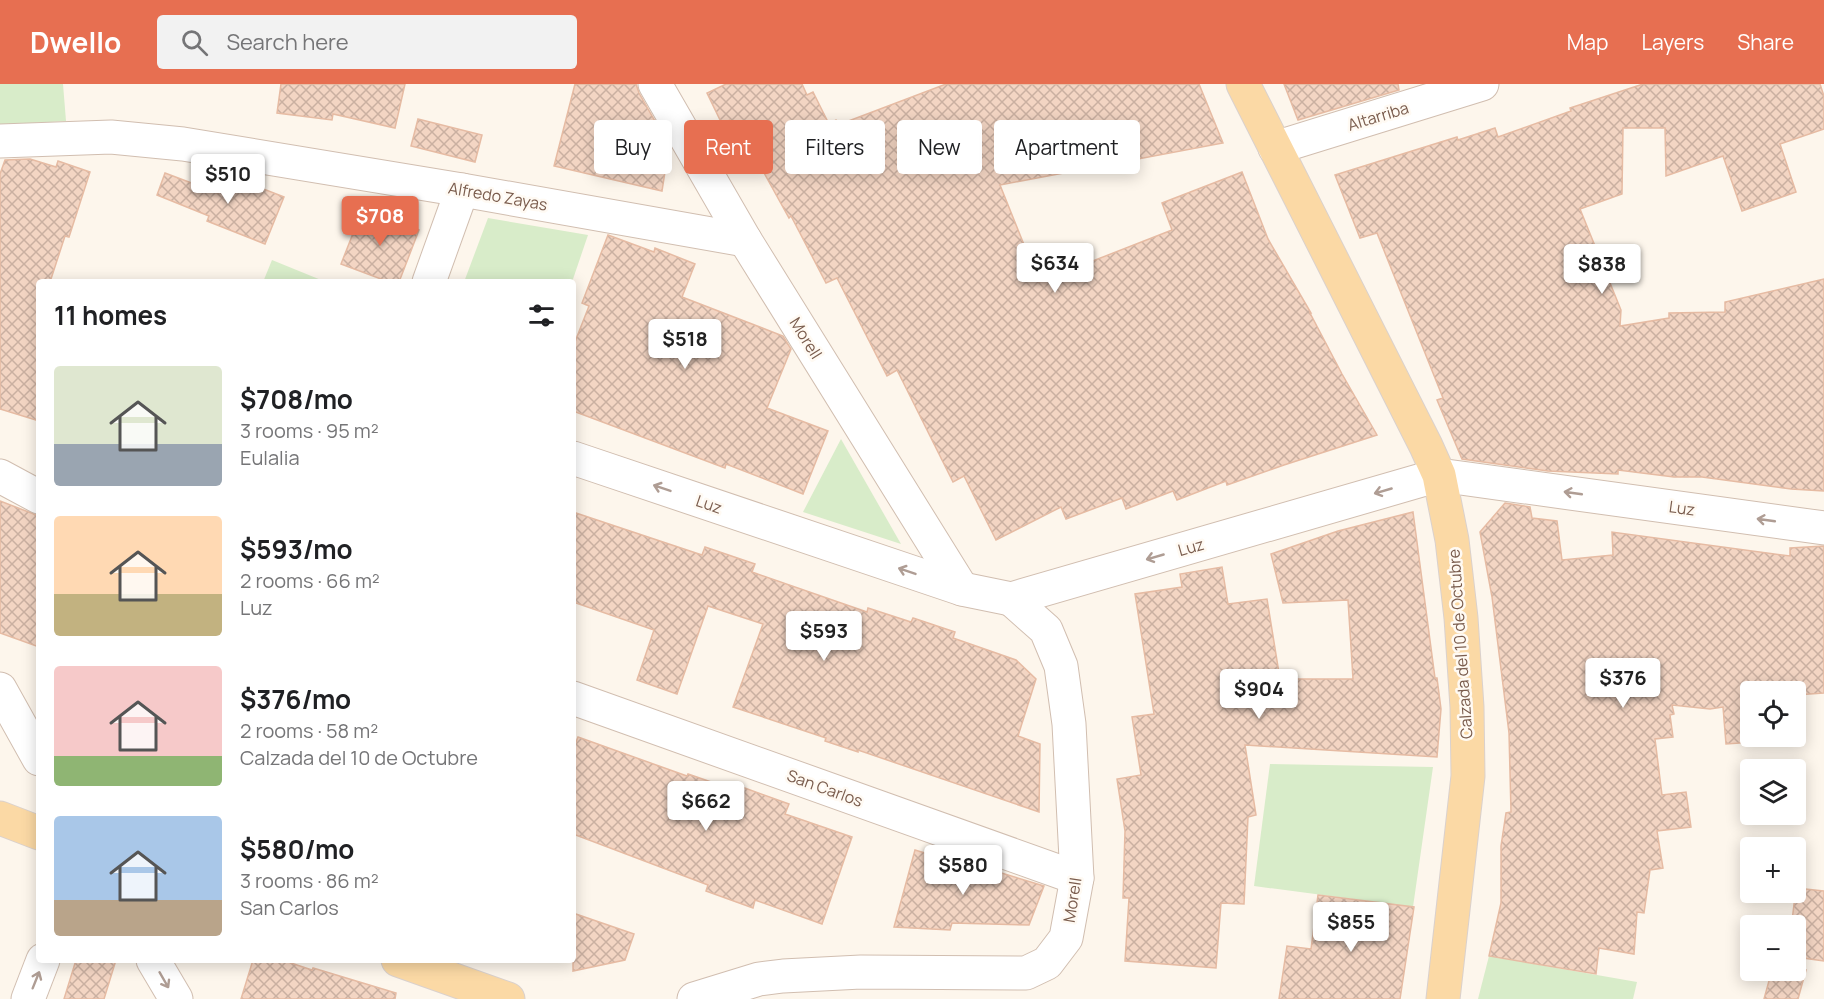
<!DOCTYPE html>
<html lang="en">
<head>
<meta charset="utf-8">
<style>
  :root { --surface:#fff; --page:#f2f2f2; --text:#202124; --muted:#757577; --accent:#e76f51 }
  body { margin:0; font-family:Manrope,sans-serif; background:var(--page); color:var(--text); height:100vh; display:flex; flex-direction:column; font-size:22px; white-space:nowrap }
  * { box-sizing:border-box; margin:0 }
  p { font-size:20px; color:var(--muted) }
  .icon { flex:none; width:33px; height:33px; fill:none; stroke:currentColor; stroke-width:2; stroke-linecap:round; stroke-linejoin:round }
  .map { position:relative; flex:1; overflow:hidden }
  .side { position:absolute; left:36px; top:195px; width:540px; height:684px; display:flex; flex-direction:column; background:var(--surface); border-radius:6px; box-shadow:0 3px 15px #0003 }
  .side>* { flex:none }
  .guide { position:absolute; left:594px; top:36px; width:570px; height:54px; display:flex; gap:12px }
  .fabs { position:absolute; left:1740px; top:597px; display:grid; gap:12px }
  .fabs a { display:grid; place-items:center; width:66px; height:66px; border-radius:6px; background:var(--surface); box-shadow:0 3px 15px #0003; font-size:30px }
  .price { position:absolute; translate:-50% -51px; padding:0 14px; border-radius:6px; background:#fff; color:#222; font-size:20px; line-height:39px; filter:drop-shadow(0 2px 3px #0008) }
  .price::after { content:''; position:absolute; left:50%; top:36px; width:18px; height:14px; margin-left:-9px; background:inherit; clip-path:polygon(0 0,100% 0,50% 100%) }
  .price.active { background:var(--accent); color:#fff }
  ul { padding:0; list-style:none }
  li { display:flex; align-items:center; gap:18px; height:150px; padding:0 18px }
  li span { display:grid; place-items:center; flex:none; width:168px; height:120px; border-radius:6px; color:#555 }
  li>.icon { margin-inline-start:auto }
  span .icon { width:72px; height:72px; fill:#fffc; stroke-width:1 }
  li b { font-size:26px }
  h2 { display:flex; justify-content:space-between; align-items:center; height:72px; padding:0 18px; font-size:26px }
  .pill { padding:0 21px; border-radius:6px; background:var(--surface); box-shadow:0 3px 15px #0003; font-size:21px; line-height:54px }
  .pill.active { background:var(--accent); color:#fff }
  header { display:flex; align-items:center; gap:36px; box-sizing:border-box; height:84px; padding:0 30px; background:var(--accent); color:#fff }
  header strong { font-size:28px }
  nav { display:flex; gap:33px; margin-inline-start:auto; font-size:21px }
  .search { width:420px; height:54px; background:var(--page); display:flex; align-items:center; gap:15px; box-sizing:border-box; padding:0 21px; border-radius:6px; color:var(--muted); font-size:22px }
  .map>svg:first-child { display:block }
</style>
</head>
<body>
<header>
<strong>Dwello</strong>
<div class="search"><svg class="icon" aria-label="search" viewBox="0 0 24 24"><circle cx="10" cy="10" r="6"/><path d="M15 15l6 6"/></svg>Search here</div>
<nav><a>Map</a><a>Layers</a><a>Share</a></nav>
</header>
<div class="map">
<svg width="1824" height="915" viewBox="0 0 1824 915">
  <defs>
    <pattern id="building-cross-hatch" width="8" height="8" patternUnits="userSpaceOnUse" patternTransform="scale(1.5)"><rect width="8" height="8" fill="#f3d5c3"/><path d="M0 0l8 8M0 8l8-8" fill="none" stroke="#cab0a1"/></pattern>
  </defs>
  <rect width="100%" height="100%" fill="#fdf6ec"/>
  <g fill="#d8ecc9">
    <polygon points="0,0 63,0 66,37 0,41"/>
    <polygon points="488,134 588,151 572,198 464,198"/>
    <polygon points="272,176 326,198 263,198"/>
    <polygon points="841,355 901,460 803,428"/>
    <polygon points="1270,680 1433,683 1413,823 1254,802"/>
    <polygon points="1489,872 1637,898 1633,915 1478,915"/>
  </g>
  <g fill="url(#building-cross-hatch)" stroke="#e6bba3" stroke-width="1.5">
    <polygon points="281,0 405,0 395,44 333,30 332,36 277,29"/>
    <polygon points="575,0 636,0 639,9 669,62 662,107 554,82"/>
    <polygon points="726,0 802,0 807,11 813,8 829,40 836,36 838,41 946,0 1199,0 1223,59 1000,101 1039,198 1172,146 1162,119 1242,88 1268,155 1311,229 1310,229 1342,290 1377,351 1284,381 1227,401 1226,397 1177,416 1173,407 1126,425 1122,414 1066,435 1061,423 996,456 964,392 953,398 897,286 887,292 837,194 826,199 791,132 789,134 753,69 747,72 730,36 722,40 707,9"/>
    <polygon points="1284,0 1398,0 1399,6 1298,36"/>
    <polygon points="1643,0 1820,0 1824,12 1824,45 1780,60 1796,108 1742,127 1723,72 1666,92 1665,44 1623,44 1622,110 1580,125 1621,226 1620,242 1669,234 1669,229 1725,228 1725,218 1824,195 1824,407 1791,405 1702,393 1674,393 1618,386 1618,390 1548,387 1462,375 1437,316 1443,314 1377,149 1360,154 1335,91 1457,53 1458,56 1495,44 1498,53 1571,27 1570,24"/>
    <polygon points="418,35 482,51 475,78 411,62"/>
    <polygon points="30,75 56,83 58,77 90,88 69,153 65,152 50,198 39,198 39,337 0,325 0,90 5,76"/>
    <polygon points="165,89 218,109 225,90 284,113 265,160 207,137 209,132 157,111"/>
    <polygon points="363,124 419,146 399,198 389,198 341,180"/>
    <polygon points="608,151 654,168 655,164 695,180 682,213 783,252 791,265 767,324 828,347 803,410 726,380 725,384 573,327 573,263 589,222 582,219"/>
    <polygon points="0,417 39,432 39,563 0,549"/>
    <polygon points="1505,419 1530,423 1532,434 1557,437 1562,476 1613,471 1612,448 1790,472 1790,464 1824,462 1824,609 1796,611 1796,608 1750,608 1750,652 1782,652 1783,656 1726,660 1723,623 1710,625 1672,621 1674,630 1670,631 1673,653 1655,655 1662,711 1686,708 1691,743 1657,747 1663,784 1650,786 1644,829 1637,828 1634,870 1599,864 1596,890 1489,872 1501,819 1501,762 1506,729 1511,728 1509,649 1492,513 1480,448"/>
    <polygon points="573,428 702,471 705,463 755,480 752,488 867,528 868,524 911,538 913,534 955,548 953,554 1016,576 1036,595 1018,652 1040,660 1039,728 858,666 858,668 825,657 826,654 733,623 763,540 708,522 677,610 637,596 654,546 573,518"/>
    <polygon points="1413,428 1435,594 1437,594 1441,625 1437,673 1245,661 1256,731 1248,733 1244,820 1221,819 1216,884 1125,877 1129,814 1123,814 1125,747 1117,695 1141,691 1132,633 1154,630 1135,510 1182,503 1180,490 1222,483 1228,520 1267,515 1280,595 1353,595 1348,516 1283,519 1271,470 1338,447"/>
    <polygon points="578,653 687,692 688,690 740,708 742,703 789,720 785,730 852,753 822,840 755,816 753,824 706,807 708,801 573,750 573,666"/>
    <polygon points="915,766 974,784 975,781 1044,802 1029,841 952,839 950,846 894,843"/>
    <polygon points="1796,804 1824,807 1824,877 1796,873 1796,837 1792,837"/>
    <polygon points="1318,811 1414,823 1400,915 1279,915 1287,862 1311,865"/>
    <polygon points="573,829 634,850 625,876 573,887"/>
    <polygon points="76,876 116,876 104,915 64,915"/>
    <polygon points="253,876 282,876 312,886 313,884 396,909 395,915 241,915"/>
    <polygon points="1772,886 1806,886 1798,915 1764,915"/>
  </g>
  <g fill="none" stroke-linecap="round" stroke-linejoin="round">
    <defs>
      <g id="minor">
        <polyline points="655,0 745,156 962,505"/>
        <polyline points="0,57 111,53 183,60 462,106 745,156"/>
        <polyline points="1275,64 1482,0"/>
        <polyline points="429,198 462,106"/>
        <polyline points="573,374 962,505 1011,515 1439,391 1824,444"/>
        <polyline points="0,392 39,413"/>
        <polyline points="0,605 39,675"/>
        <polyline points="573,614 1077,794"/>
        <polyline points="153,876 176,915"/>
        <polyline points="28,915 43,876"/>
        <polyline points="694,915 759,895 783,892 861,888 1026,889 1047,879 1066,854 1077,794 1069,640 1061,582 1046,546 1011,515"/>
      </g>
      <g id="major">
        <polyline points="1243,0 1426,362 1439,391 1452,456 1461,534 1467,623 1468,692 1443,915"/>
        <polyline points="0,734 39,749"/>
        <polyline points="398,876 508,915"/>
      </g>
    </defs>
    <use href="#minor" stroke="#d1beb0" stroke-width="35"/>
    <use href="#major" stroke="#dad1cd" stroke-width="35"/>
    <use href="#minor" stroke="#fff" stroke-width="33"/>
    <use href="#major" stroke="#fbd9a5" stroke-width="33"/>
  </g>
  <defs><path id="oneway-shaft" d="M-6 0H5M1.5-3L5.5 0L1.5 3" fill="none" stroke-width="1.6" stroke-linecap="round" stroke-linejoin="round" transform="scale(1.5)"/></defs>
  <g stroke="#af9d94">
    <use href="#oneway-shaft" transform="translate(662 404) rotate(-161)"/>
    <use href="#oneway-shaft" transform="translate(1383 407) rotate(164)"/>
    <use href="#oneway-shaft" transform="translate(1573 409) rotate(-172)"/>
    <use href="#oneway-shaft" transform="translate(1766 436) rotate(-172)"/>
    <use href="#oneway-shaft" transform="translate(1155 473) rotate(164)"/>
    <use href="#oneway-shaft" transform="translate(907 487) rotate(-161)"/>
    <use href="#oneway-shaft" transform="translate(36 896) rotate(-68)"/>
    <use href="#oneway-shaft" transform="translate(164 896) rotate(60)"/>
  </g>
  <g text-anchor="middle" stroke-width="5" stroke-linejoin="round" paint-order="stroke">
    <g font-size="16" fill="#7a5c4d" stroke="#fffaf3">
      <text transform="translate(1378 32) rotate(-17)" y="6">Altarriba</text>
      <text transform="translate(498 112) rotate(10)" y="6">Alfredo Zayas</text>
      <text transform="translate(806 254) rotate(58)" y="6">Morell</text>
      <text transform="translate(709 420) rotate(19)" y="6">Luz</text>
      <text transform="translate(1682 424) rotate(8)" y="6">Luz</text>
      <text transform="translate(1191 463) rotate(-16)" y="6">Luz</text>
      <text transform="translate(1460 560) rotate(-94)" y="6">Calzada del 10 de Octubre</text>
      <text transform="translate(825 704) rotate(20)" y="6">San Carlos</text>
      <text transform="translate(1072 816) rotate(-81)" y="6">Morell</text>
    </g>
  </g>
</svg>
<div class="fabs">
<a><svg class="icon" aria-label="locate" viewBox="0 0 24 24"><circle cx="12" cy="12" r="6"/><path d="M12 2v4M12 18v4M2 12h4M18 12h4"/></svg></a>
<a><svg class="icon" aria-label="layers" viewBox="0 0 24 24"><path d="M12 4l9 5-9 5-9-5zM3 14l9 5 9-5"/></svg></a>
<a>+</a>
<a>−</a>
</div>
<b class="price" style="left:228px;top:121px">$510</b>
<b class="price active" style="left:380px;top:163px">$708</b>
<b class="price" style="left:1055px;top:210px">$634</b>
<b class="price" style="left:1602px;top:211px">$838</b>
<b class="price" style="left:685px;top:286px">$518</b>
<b class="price" style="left:824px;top:578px">$593</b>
<b class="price" style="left:1623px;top:625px">$376</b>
<b class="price" style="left:1259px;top:636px">$904</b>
<b class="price" style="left:706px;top:748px">$662</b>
<b class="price" style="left:963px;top:812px">$580</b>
<b class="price" style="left:1351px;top:869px">$855</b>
<div class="guide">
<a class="pill">Buy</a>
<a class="pill active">Rent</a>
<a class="pill">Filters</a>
<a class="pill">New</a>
<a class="pill">Apartment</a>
</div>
<section class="side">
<h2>11 homes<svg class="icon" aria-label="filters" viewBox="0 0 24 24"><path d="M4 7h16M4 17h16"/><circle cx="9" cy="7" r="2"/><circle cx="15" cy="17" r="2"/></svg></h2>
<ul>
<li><span style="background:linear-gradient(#dfe7d0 65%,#9aa5b1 0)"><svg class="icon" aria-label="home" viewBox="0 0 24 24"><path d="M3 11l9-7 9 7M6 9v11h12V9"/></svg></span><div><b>$708/mo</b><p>3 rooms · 95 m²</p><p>Eulalia</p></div></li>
<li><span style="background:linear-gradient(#ffd9b3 65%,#c2b280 0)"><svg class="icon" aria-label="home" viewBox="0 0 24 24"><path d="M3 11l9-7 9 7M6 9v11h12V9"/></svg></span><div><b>$593/mo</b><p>2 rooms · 66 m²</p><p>Luz</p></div></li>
<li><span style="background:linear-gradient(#f6c9c9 75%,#8fb573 0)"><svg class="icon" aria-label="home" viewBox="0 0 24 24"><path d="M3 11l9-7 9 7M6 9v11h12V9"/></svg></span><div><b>$376/mo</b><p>2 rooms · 58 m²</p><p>Calzada del 10 de Octubre</p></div></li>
<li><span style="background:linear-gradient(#a9c7e8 70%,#b9a48a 0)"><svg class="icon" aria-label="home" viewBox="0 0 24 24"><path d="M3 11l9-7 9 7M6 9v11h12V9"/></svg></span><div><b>$580/mo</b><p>3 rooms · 86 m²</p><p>San Carlos</p></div></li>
</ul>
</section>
</div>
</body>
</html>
